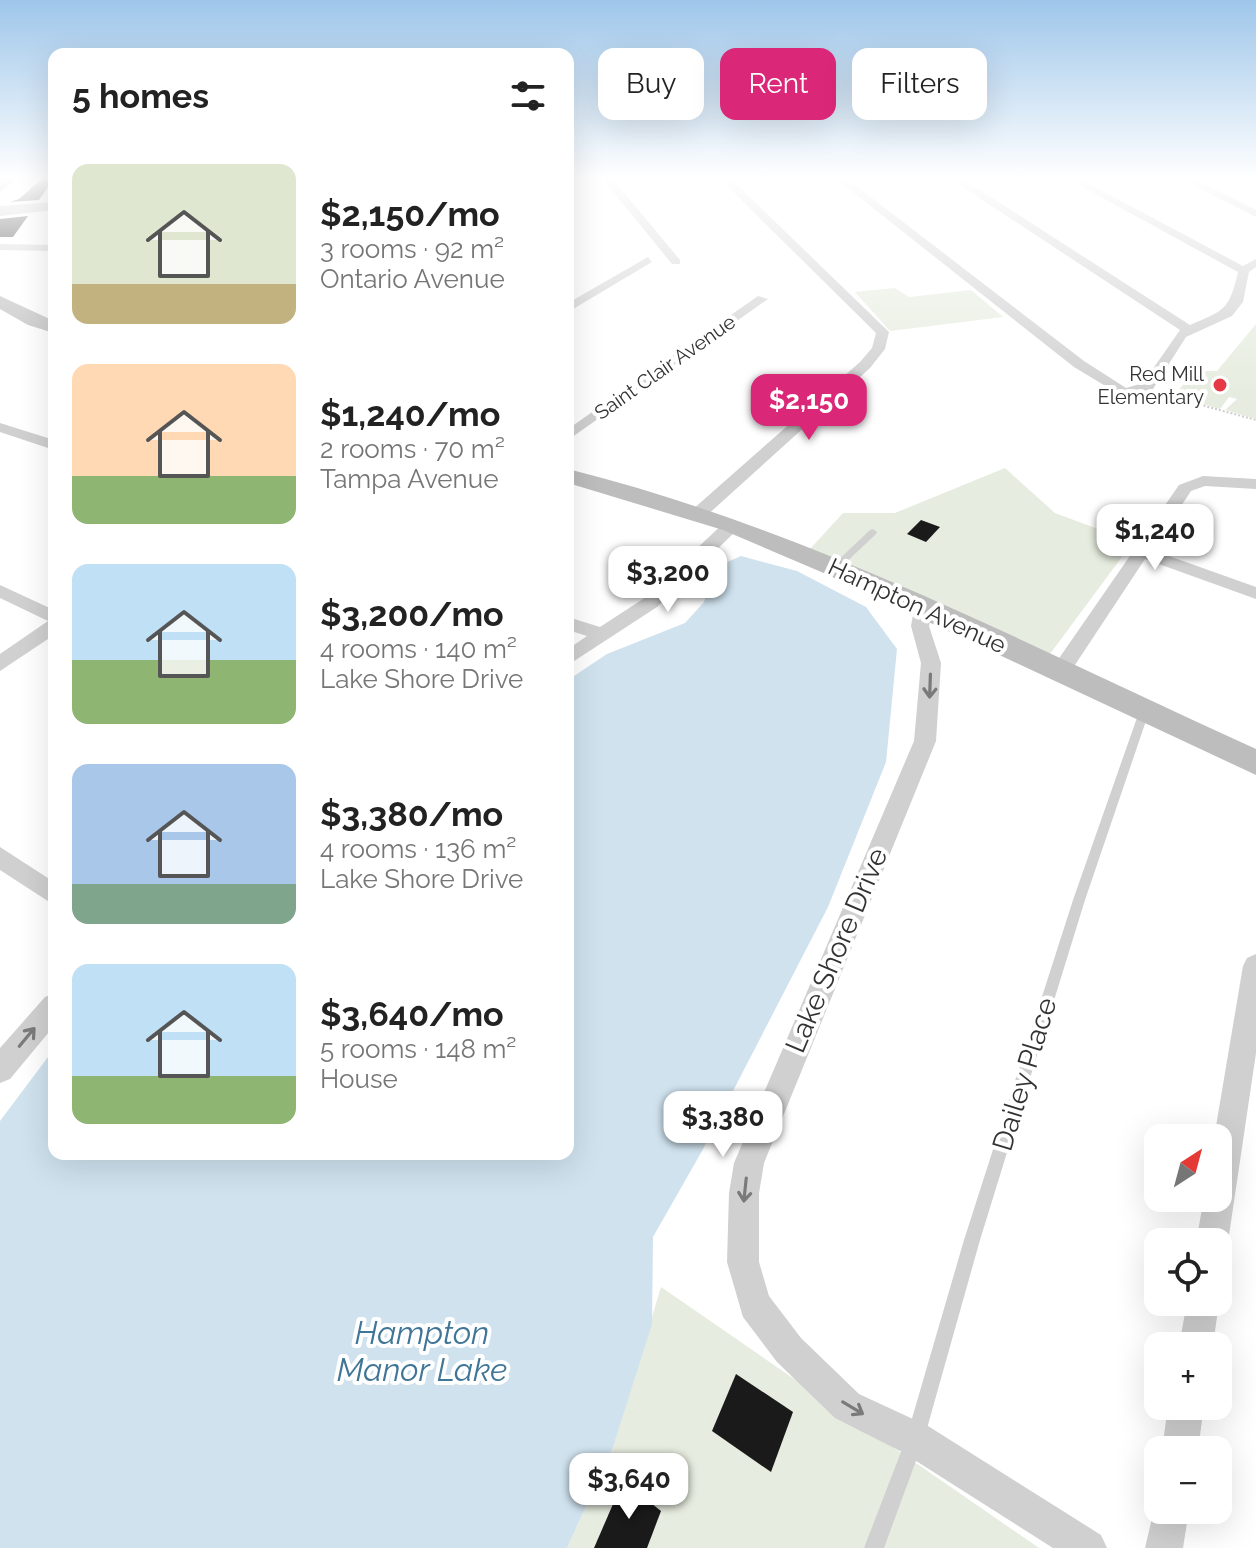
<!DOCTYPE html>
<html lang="en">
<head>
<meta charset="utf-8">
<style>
  :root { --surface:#fff; --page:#f2f2f2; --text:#222; --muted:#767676; --accent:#db2777 }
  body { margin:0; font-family:Raleway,sans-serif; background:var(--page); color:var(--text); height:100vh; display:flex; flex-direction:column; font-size:30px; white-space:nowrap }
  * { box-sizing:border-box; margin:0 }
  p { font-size:26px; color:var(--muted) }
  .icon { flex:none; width:44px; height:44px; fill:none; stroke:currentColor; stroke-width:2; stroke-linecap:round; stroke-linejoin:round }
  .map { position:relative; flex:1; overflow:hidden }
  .panel { position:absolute; left:48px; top:48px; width:526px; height:1112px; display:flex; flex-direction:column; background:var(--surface); border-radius:16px; box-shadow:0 8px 32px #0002 }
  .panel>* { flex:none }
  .top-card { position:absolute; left:598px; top:48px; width:538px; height:72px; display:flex; gap:16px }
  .needle { width:52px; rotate:36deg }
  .buttons { position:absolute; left:1144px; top:1124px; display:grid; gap:16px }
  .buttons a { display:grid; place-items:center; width:88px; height:88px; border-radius:16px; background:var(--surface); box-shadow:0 8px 32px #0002; font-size:40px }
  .price { position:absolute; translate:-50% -68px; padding:0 18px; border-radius:16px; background:#fff; color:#222; font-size:26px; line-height:52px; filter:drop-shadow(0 2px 4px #0008) }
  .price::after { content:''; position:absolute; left:50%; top:48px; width:24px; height:18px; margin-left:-12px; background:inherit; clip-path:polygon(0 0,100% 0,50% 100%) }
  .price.selected { background:var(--accent); color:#fff }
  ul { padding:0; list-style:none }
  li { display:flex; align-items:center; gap:24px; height:200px; padding:0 24px }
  li span { display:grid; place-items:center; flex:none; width:224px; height:160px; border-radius:16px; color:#555 }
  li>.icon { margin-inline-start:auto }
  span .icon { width:96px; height:96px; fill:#fffc; stroke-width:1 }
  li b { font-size:34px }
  h2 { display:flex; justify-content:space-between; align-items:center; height:96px; padding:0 24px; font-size:34px }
  .pill { padding:0 28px; border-radius:16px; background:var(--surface); box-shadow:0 8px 32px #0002; font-size:28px; line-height:72px }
  .pill.selected { background:var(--accent); color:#fff }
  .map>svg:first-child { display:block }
</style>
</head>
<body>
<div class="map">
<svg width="1256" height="1548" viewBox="0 0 1256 1548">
  <rect width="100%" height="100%" fill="#fff"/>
  <g fill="#e6ecdf">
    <polygon points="895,288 909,297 971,290 1003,317 890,331 855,292"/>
    <polygon points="1256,324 1256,419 1225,410 1237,399 1229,397 1220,409 1174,396 1194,371 1217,371"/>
    <polygon points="1005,468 1055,513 1133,542 1047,658 810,549 843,513 895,513"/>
    <polygon points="661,1287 1039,1548 567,1548 613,1447"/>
  </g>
  <polygon fill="#cfe2ee" points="741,556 797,571 866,607 897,649 886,762 828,907 702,1151 653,1237 652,1324 613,1447 567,1548 0,1548 0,1121 54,1049 54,1154 568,1154 568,680 607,654 685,623 704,602 716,567"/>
  <g fill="#1a1a1a">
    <polygon points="43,178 54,178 39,200 10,202 19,199"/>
    <polygon points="28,216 13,237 0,237 0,219"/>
    <polygon points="921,520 940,527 926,542 907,534"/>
    <polygon points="736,1374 793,1412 771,1472 712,1431"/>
    <polygon points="623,1481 661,1511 647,1548 594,1548"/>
  </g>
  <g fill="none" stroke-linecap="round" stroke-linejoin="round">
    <polyline stroke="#cdcdcd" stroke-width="2" stroke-dasharray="2 2" stroke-linecap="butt" points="1161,394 1256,420"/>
    <g fill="#d0d0d0" fill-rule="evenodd">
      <polygon points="873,529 877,532 876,534 838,570 832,570 832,566 870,530"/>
      <polygon points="1144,708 1149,712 1085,900 980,1240 924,1439 884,1548 864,1548 906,1439 964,1240 1073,900 1139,712"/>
    </g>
    <g fill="#d0d0d0" fill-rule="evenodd">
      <polygon points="602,178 612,178 680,260 680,264 672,264"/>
      <polygon points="719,178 730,178 889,332 885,349 870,368 704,518 692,518 692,510 860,362 872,348 876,333"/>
      <path d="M835,178H846L1084,361L1126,388L1143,383L1180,330L949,178H961L1190,325C1225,310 1229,310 1238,272L1066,178H1078L1243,266L1256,259V267L1249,272L1243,302L1232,316L1186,337L1153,389L1132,397L1122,396L1074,367Z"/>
      <polygon points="1179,178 1192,178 1256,210 1256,217"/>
      <polygon points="0,244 54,245 54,251 0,250"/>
      <polygon points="648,257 652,262 568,312 568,303"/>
      <polygon points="758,296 768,299 568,440 568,429"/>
      <polygon points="0,423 54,440 54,450 0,432"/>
      <polygon points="1203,476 1256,479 1256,489 1205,486 1191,491 1152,550 1256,587 1256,599 1145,559 1067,677 1053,677 1050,672 1053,667 1179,485"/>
      <polygon points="732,520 740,525 738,529 657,607 568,665 568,649 587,636 568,630 568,617 600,627 643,599 726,521"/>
      <polygon points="0,585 54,610 54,635 0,671 0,654 48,621 0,598"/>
      <polygon points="923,604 932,610 929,626 941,663 936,741 764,1163 759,1193 759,1262 769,1296 801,1338 859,1394 928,1426 1101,1535 1107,1548 1053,1548 902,1452 835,1418 777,1362 743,1317 727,1262 729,1193 734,1163 914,741 921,663 911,626 914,610"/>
      <polygon points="0,847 54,882 54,905 0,870"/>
      <polygon points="1256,954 1256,1053 1228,1242 1223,1253 1218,1255 1218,1242 1196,1242 1204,1198 1218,1198 1218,1138 1214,1138 1243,966 1247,958"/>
      <polygon points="54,993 54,1026 10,1079 0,1083 0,1048 45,997"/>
      <polygon points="1218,1298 1219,1302 1213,1346 1179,1346 1187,1302 1218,1302"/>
      <polygon points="1168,1406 1204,1406 1198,1450 1162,1450"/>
      <polygon points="1157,1497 1158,1510 1189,1510 1183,1548 1145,1548"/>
    </g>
    <g fill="#bdbdbd" fill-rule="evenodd">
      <polygon points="54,202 54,210 0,216 0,206"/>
      <polygon points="0,296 54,321 54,333 28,325 0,309"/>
      <path d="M568,469C809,529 1031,647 1256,749V775L826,574L723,530L568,483Z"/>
    </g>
    <polygon fill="#ababab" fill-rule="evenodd" points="19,178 0,192 1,178"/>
  </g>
  <defs><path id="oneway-shaft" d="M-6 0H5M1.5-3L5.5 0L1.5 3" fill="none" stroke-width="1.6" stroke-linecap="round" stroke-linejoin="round" transform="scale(2)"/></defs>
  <g stroke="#7a7a7a">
    <use href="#oneway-shaft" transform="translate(930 686) rotate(92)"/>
    <use href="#oneway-shaft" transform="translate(27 1037) rotate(-50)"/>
    <use href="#oneway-shaft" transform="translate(745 1190) rotate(96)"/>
    <use href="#oneway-shaft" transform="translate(853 1408) rotate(31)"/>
  </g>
  <linearGradient id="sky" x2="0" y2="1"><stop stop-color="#9ec6ea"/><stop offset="0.45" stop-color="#fff"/><stop offset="1" stop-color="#fff" stop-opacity="0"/></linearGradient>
  <rect width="1256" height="395" fill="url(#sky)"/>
  <circle fill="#e63946" stroke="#fff" stroke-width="3" cx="1220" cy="385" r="8"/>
  <g text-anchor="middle" stroke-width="8" stroke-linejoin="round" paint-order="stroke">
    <g font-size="20" fill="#333" stroke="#fff">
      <text transform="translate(665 367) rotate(-35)" y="7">Saint Clair Avenue</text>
    </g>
    <g font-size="20" fill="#333" stroke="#fff" text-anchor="end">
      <text x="1204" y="381">Red Mill<tspan x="1204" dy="23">Elementary</tspan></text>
    </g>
    <g font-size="24" fill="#333" stroke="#fff">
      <text transform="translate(917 606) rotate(25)" y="8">Hampton Avenue</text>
    </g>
    <g font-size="28" fill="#333" stroke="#fff">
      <text transform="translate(836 950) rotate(-67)" y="10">Lake Shore Drive</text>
      <text transform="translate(1024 1074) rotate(-73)" y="10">Dailey Place</text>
    </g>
    <g font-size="32" font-style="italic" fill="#3f7597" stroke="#fff">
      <text x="422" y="1344">Hampton<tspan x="422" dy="37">Manor Lake</tspan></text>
    </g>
  </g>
</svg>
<div class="buttons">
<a><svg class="needle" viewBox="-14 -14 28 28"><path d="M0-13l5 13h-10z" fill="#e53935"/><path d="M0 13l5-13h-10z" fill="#767676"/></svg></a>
<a><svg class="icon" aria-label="locate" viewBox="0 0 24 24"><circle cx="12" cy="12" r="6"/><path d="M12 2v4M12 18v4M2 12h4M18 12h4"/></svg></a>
<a>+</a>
<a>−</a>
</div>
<b class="price selected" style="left:809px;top:442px">$2,150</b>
<b class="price" style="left:1155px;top:572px">$1,240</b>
<b class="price" style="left:668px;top:614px">$3,200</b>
<b class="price" style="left:723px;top:1159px">$3,380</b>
<b class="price" style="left:629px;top:1521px">$3,640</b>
<div class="top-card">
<a class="pill">Buy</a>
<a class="pill selected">Rent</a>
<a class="pill">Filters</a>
</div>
<section class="panel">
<h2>5 homes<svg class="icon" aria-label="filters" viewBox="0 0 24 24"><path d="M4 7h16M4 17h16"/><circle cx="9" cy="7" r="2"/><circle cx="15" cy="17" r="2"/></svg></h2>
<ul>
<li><span style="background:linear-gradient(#dfe7d0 75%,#c2b280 0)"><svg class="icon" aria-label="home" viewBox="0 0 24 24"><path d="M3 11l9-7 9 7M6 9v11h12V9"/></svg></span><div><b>$2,150/mo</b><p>3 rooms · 92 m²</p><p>Ontario Avenue</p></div></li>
<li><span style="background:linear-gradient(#ffd9b3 70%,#8fb573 0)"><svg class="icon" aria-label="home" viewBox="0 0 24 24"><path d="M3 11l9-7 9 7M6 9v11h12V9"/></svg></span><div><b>$1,240/mo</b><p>2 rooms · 70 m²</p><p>Tampa Avenue</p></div></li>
<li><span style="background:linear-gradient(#bfe0f5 60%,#8fb573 0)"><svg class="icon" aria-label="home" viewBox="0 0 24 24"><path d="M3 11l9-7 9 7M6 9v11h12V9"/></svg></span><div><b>$3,200/mo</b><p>4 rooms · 140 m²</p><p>Lake Shore Drive</p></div></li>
<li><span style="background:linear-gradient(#a9c7e8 75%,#7fa58c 0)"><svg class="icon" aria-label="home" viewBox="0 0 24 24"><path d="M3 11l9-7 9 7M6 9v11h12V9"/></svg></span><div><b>$3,380/mo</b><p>4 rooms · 136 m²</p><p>Lake Shore Drive</p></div></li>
<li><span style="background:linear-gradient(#bfe0f5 70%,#8fb573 0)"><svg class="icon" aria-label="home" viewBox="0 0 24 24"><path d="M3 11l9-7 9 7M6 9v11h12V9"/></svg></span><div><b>$3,640/mo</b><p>5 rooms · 148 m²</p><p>House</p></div></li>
</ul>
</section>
</div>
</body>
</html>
